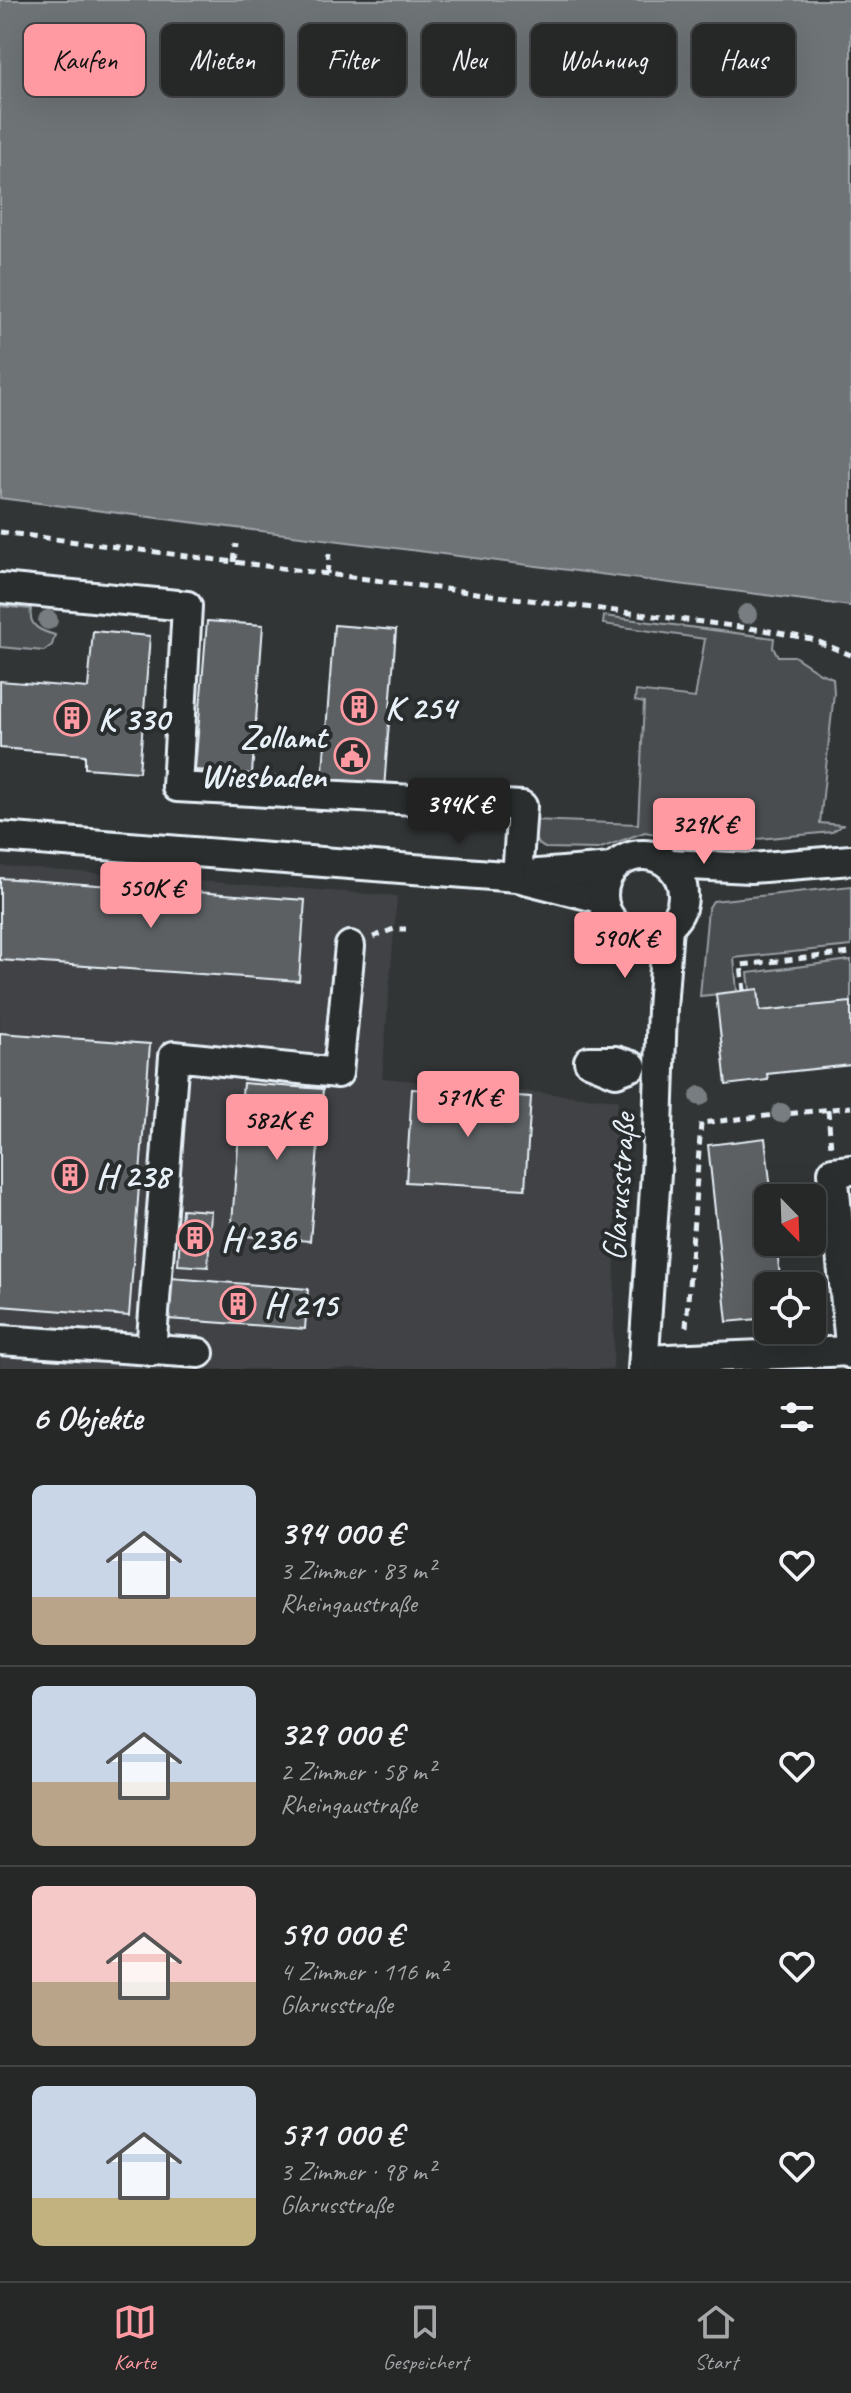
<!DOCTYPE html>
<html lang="de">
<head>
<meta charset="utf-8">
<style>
  :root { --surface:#262828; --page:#323434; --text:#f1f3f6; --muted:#a4a6a8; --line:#424445; --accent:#ff9aa2 }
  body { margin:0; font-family:Caveat,sans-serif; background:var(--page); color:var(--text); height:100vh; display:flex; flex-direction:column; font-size:30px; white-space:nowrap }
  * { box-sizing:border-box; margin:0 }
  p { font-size:26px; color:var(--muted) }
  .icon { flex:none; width:44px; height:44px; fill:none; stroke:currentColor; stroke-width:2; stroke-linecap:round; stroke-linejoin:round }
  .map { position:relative; height:1369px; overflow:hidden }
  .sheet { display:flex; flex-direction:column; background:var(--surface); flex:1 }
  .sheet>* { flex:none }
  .banner { position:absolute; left:24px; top:24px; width:804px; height:72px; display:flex; gap:16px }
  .needle { width:52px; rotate:157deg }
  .controls { position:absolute; left:754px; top:1184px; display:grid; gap:16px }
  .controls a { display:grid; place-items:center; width:72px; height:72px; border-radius:12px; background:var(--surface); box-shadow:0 8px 32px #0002,0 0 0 2px var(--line); font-size:40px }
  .price { position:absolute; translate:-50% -68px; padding:0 18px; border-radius:8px; background:var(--accent); color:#111; font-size:26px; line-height:52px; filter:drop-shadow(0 2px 4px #0008) }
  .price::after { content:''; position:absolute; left:50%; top:48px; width:24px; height:18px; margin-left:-12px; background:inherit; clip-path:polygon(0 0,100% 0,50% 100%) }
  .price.current { background:#222; color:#fff }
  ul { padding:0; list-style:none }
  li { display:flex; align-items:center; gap:24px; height:200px; padding:0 32px }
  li+li { border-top:2px solid var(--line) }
  li span { display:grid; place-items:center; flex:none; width:224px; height:160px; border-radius:12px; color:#555 }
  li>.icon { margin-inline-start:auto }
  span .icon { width:96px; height:96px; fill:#fffc; stroke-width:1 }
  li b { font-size:34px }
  h2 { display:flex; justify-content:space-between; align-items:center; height:96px; padding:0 32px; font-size:34px }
  .tag { padding:0 28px; border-radius:12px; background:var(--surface); box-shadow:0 8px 32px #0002,0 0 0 2px var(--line); font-size:28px; line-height:72px }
  .tag.current { background:var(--accent); color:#111 }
  .dock { display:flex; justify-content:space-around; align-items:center; height:112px; border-top:2px solid var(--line); background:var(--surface); font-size:22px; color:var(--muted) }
  .dock a { display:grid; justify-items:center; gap:4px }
  .dock .current { color:var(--accent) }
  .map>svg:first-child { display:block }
</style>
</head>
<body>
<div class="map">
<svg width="851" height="1369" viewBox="0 0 851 1369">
  <rect width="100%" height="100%" fill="#323536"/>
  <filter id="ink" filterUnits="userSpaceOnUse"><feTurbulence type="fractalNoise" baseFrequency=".0125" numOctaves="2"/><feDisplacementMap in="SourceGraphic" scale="16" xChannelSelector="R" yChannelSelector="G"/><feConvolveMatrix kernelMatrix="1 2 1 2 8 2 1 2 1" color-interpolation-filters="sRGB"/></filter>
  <g filter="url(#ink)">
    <polygon fill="#3f4244" points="0,866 397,896 382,1078 618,1100 613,1369 0,1369"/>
    <g fill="#494d4f" stroke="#989fa4" stroke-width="2">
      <path d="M0,606L31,609C28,626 40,631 55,635L52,645L44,651L0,647Z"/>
      <path d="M604,616L774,638L773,648L778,656H794L820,673L833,678L834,693L820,823L842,825L832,832L725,842L692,841L645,832L598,849L545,848C533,842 532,833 532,820L638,824L644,703L635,701L636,691L695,698L705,639L603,624Z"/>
      <polygon points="851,886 851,946 734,958 737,992 700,996 708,909 713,901"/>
      <polygon points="851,960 851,1002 760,1011 758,990 750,990 748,973"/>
    </g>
    <polygon fill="#6e7376" stroke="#9fa5aa" stroke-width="2" points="0,0 851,0 851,606 0,498"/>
    <g fill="#5c6063" stroke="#e8f1f8" stroke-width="2">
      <polygon points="207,621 263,625 252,774 195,770"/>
      <polygon points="334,625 396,630 384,789 322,784"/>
      <polygon points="93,631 150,636 139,772 85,768 85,755 0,748 0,681 88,688"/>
      <polygon points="0,878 305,900 299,981 0,960"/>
      <polygon points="758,989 760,1011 851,1002 851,1065 767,1074 768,1080 726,1085 716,994"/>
      <polygon points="0,1033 150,1044 129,1316 0,1306"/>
      <polygon points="243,1083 323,1089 310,1241 231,1235"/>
      <polygon points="412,1089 531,1097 525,1189 406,1182"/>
      <polygon points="765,1138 772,1198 768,1198 768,1242 776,1242 781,1286 768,1286 768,1318 727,1322 708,1145"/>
      <polygon points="182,1209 211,1211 208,1267 178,1265"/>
      <polygon points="171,1278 308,1289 305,1329 168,1319"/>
    </g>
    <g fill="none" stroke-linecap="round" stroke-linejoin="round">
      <defs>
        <g id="minor">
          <polyline points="0,588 187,606 177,787 522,806 517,877"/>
          <polyline points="0,837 517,877 603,899"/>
          <circle cx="643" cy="895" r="40"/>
          <polyline points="670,864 751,868 851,860"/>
          <polyline points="538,874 612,868"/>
          <polygon points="589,1061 616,1061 632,1066 616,1072"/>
          <polyline points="851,1170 833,1172 851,1354"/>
          <polyline points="0,1340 199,1353"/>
          <polyline points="151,1351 174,1056 338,1073 350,946"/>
          <polyline points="644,1360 851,1351"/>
          <polyline points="643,1369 657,1158 662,1009 668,926"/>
        </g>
      </defs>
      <use href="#minor" stroke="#e8f1f8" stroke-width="34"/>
      <g stroke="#e8f1f8" stroke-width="5" stroke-dasharray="8 6" stroke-linecap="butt">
        <polyline points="0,532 764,630 811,639 851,655"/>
        <polyline points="234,562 236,544"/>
        <polyline points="327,574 329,554"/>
        <polyline points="373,937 394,929 406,929"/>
        <polyline points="744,991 741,965 851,953"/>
        <polyline points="828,1110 831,1148"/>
        <polyline points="686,1327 701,1123 851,1107"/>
      </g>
      <use href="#minor" stroke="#2a2d2e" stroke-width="28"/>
    </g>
    <g fill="#777d80">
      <circle cx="747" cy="614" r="10"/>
      <circle cx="48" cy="620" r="10"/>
      <circle cx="700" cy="1096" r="10"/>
      <circle cx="781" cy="1113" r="10"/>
    </g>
  </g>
  <defs>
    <symbol id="building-ring" viewBox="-11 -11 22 22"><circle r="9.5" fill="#2a2d2e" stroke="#ff9aa2" stroke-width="1.5"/><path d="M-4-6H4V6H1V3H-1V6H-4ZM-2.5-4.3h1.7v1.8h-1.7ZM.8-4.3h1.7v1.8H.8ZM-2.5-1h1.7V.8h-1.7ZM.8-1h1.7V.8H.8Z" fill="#ff9aa2"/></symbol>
    <symbol id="civic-ring" viewBox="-11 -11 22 22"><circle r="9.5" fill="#2a2d2e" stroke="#ff9aa2" stroke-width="1.5"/><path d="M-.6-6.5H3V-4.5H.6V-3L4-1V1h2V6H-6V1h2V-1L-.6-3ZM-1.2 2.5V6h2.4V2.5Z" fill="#ff9aa2"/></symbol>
  </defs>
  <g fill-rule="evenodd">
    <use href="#building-ring" x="339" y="687" width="40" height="40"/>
    <use href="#building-ring" x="52" y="698" width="40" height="40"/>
    <use href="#civic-ring" x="332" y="736" width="40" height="40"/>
    <use href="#building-ring" x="50" y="1155" width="40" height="40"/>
    <use href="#building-ring" x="175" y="1218" width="40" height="40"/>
    <use href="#building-ring" x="218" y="1284" width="40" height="40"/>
  </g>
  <g text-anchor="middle" stroke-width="8" stroke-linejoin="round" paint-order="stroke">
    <g font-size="34" font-weight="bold" fill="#e8f1f8" stroke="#2a2d2e" text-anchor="start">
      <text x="385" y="719">K 254</text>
      <text x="98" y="730">K 330</text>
      <text x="326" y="748" text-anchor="end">Zollamt<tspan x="326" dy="39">Wiesbaden</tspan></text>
      <text x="96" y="1187">H 238</text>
      <text x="221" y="1250">H 236</text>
      <text x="264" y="1316">H 215</text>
    </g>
    <g font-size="34" fill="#e8f1f8" stroke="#2a2d2e">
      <text transform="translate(618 1187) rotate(-86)" y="12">Glarusstraße</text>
    </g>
  </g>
</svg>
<div class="controls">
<a><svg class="needle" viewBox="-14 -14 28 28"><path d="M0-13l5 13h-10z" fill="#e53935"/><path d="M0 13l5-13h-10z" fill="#a4a6a8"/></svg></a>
<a><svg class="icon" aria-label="locate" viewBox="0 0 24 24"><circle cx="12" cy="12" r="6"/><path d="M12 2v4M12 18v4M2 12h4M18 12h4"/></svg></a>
</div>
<b class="price current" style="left:459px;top:846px">394K €</b>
<b class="price" style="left:704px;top:866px">329K €</b>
<b class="price" style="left:151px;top:930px">550K €</b>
<b class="price" style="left:625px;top:980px">590K €</b>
<b class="price" style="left:468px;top:1139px">571K €</b>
<b class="price" style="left:277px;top:1162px">582K €</b>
<div class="banner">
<a class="tag current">Kaufen</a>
<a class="tag">Mieten</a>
<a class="tag">Filter</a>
<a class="tag">Neu</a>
<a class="tag">Wohnung</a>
<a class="tag">Haus</a>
</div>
</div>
<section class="sheet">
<h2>6 Objekte<svg class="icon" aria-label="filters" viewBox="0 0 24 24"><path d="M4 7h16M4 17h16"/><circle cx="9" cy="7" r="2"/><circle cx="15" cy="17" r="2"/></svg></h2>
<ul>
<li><span style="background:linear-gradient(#c9d6e8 70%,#b9a48a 0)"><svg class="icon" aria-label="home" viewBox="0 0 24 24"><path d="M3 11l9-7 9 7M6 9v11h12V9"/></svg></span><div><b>394 000 €</b><p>3 Zimmer · 83 m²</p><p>Rheingaustraße</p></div><svg class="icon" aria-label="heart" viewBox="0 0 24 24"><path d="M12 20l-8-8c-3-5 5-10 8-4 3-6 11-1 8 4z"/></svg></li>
<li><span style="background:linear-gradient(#c9d6e8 60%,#b9a48a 0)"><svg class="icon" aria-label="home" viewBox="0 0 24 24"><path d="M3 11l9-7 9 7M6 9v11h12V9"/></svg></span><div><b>329 000 €</b><p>2 Zimmer · 58 m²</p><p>Rheingaustraße</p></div><svg class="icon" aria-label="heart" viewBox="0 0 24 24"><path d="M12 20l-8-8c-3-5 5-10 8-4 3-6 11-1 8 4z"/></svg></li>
<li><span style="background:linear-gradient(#f6c9c9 60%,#b9a48a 0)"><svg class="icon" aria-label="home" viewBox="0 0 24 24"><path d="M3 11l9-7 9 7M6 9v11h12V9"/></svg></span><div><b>590 000 €</b><p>4 Zimmer · 116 m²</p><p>Glarusstraße</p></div><svg class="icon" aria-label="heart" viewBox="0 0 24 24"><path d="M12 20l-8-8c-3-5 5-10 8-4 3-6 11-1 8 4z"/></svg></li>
<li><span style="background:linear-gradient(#c9d6e8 70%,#c2b280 0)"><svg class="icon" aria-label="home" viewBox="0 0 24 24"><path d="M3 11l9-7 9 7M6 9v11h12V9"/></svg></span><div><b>571 000 €</b><p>3 Zimmer · 98 m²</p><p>Glarusstraße</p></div><svg class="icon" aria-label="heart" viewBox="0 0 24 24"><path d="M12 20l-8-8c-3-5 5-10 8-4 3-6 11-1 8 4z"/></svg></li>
</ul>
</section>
<nav class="dock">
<a class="current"><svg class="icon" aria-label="map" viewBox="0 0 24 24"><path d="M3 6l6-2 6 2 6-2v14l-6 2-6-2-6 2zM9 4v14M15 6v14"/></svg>Karte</a>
<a><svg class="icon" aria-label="saved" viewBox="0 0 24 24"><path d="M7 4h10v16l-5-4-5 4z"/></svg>Gespeichert</a>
<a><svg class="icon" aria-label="home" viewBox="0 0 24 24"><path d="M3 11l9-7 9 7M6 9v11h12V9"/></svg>Start</a>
</nav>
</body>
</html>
